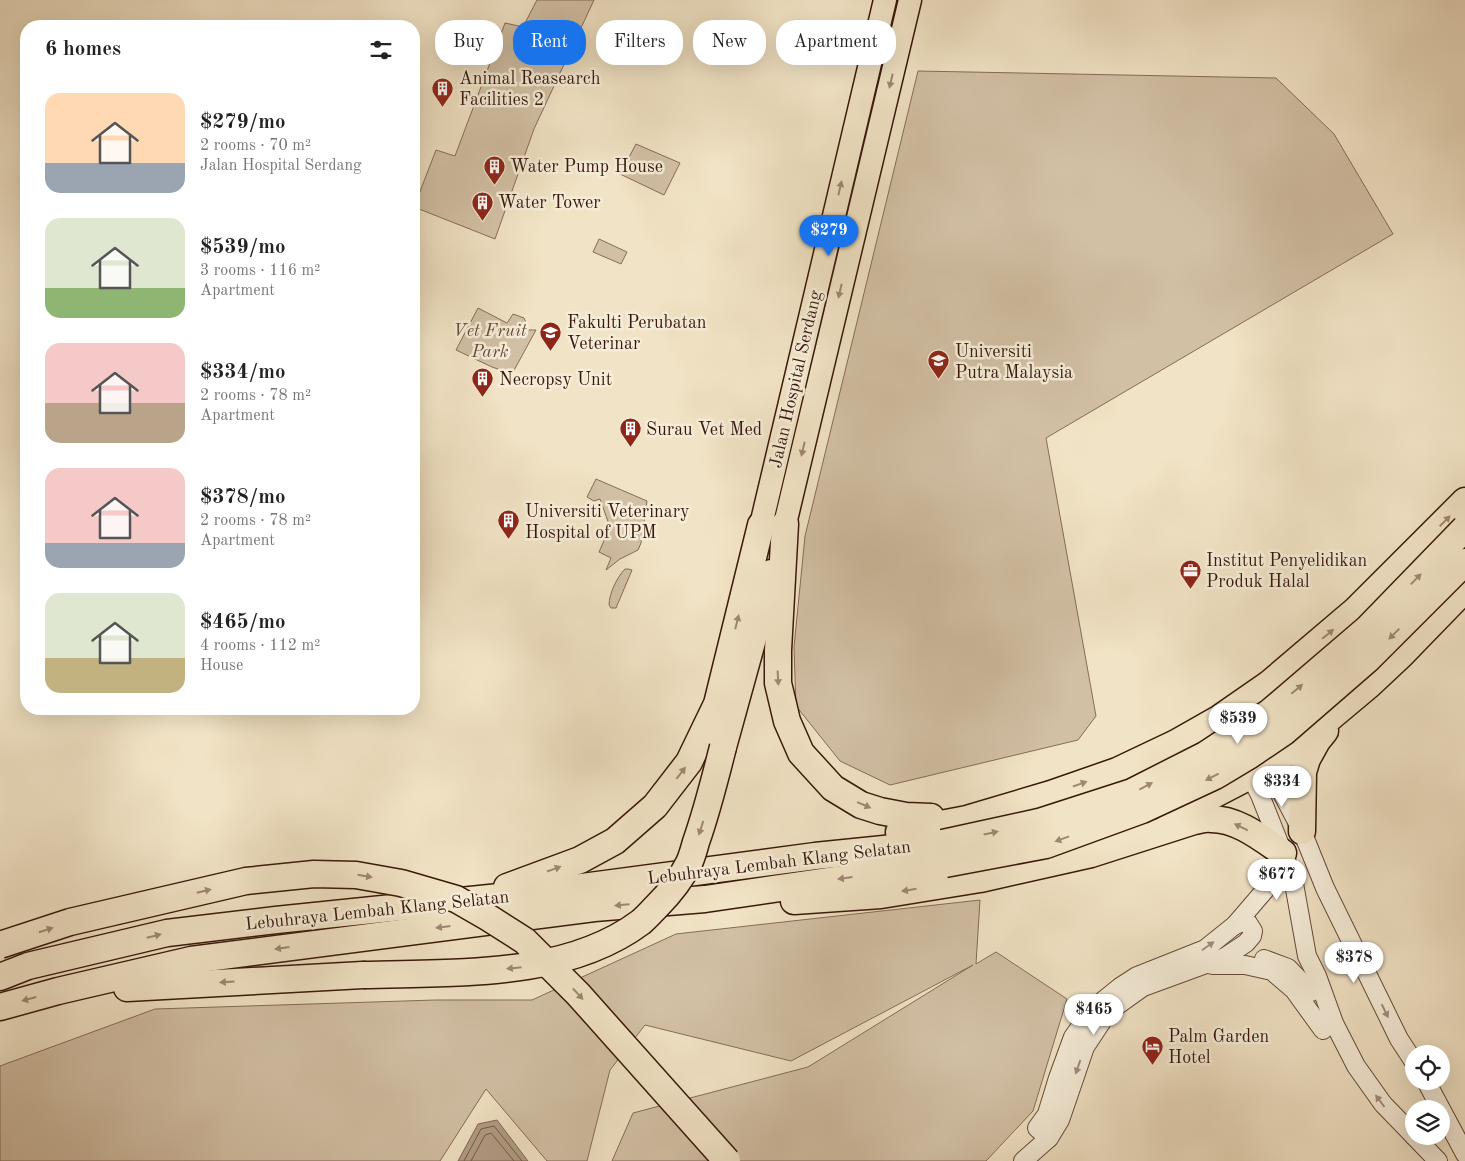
<!DOCTYPE html>
<html lang="en">
<head>
<meta charset="utf-8">
<style>
  :root { --surface:#fff; --page:#f2f2f2; --text:#222; --muted:#767676; --accent:#1a73e8 }
  body { margin:0; font-family:"Old Standard TT",serif; background:var(--page); color:var(--text); height:100vh; display:flex; flex-direction:column; font-size:19px; white-space:nowrap }
  * { box-sizing:border-box; margin:0 }
  p { font-size:16px; color:var(--muted) }
  .icon { flex:none; width:28px; height:28px; fill:none; stroke:currentColor; stroke-width:2; stroke-linecap:round; stroke-linejoin:round }
  .map { position:relative; flex:1; overflow:hidden }
  .details { position:absolute; left:20px; top:20px; width:400px; height:695px; display:flex; flex-direction:column; background:var(--surface); border-radius:20px; box-shadow:0 5px 20px #0002 }
  .details>* { flex:none }
  .guide { position:absolute; left:435px; top:20px; width:475px; height:45px; display:flex; gap:10px }
  .buttons { position:absolute; left:1405px; top:1045px; display:grid; gap:10px }
  .buttons a { display:grid; place-items:center; width:45px; height:45px; border-radius:50%; background:var(--surface); box-shadow:0 5px 20px #0002; font-size:25px }
  .price { position:absolute; translate:-50% -42px; padding:0 11px; border-radius:18px; background:#fff; color:#222; font-size:16px; line-height:32px; filter:drop-shadow(0 1px 2px #0008) }
  .price::after { content:''; position:absolute; left:50%; top:30px; width:15px; height:11px; margin-left:-8px; background:inherit; clip-path:polygon(0 0,100% 0,50% 100%) }
  .price.selected { background:var(--accent); color:#fff }
  ul { padding:0; list-style:none }
  li { display:flex; align-items:center; gap:15px; height:125px; padding:0 25px }
  li span { display:grid; place-items:center; flex:none; width:140px; height:100px; border-radius:15px; color:#555 }
  li>.icon { margin-inline-start:auto }
  span .icon { width:60px; height:60px; fill:#fffc; stroke-width:1 }
  li b { font-size:21px }
  h2 { display:flex; justify-content:space-between; align-items:center; height:60px; padding:0 25px; font-size:21px }
  .pill { padding:0 18px; border-radius:20px; background:var(--surface); box-shadow:0 5px 20px #0002; font-size:18px; line-height:45px }
  .pill.selected { background:var(--accent); color:#fff }
  .map>svg:first-child { display:block }
</style>
</head>
<body>
<div class="map">
<svg width="1465" height="1161" viewBox="0 0 1465 1161">
  <rect width="100%" height="100%" fill="#f1e3c5"/>
  <filter id="stains"><feTurbulence type="fractalNoise" baseFrequency=".004" numOctaves="4"/><feColorMatrix values="0 0 0 0 .2 0 0 0 0 .09 0 0 0 0 .02 0 0 0 .5 -.17"/></filter>
  <radialGradient id="worn" r=".72"><stop offset=".6" stop-color="#630" stop-opacity="0"/><stop offset="1" stop-color="#630" stop-opacity=".3"/></radialGradient>
  <g fill="#d2c0a5" stroke="#856c58">
    <polygon points="537,0 594,0 534,129 495,239 414,207 436,150 455,156 505,23 523,27"/>
    <polygon points="918,71 1276,78 1334,134 1393,234 1046,438 1096,716 1078,740 890,785 840,761 796,706 794,647 805,536"/>
    <polygon points="636,144 680,163 664,195 620,174"/>
    <polygon points="599,239 627,252 621,264 593,252"/>
    <polygon points="478,308 507,323 513,314 524,318 529,330 536,330 512,374 492,367 456,350"/>
    <polygon points="596,479 647,501 641,543 638,550 620,559 606,570 611,558 599,552 610,527 600,499 594,501 587,497"/>
    <path d="M625,569H628L632,570L616,608H611L609,605C609,594 617,577 625,569Z"/>
    <polygon points="980,900 976,964 996,952 1067,999 1033,1111 986,1161 612,1161 633,1113 808,1067 973,965 791,1061 645,1025 610,1070 587,1161 547,1161 486,1089 440,1161 0,1161 0,1066 155,1009 435,1000 532,1000 676,934"/>
  </g>
  <polygon fill="#b29e86" stroke="#816855" points="497,1120 528,1161 458,1161 478,1124"/>
  <g fill="none" stroke-linecap="round" stroke-linejoin="round">
    <g stroke="#755b48" stroke-width="1">
      <polyline points="464,1161 481,1129 494,1126 522,1161"/>
      <polyline points="471,1161 485,1135 491,1133 514,1161"/>
    </g>
    <defs>
      <g id="minor">
        <polyline points="1263,757 1302,831 1325,888 1399,1039 1414,1062"/>
        <polyline points="1246,767 1260,795 1293,878 1307,956 1317,976 1334,1023 1356,1066 1383,1104 1414,1136"/>
        <polyline points="1264,959 1288,968 1311,992"/>
        <polyline points="1212,965 1245,965 1272,971 1294,990 1323,1030"/>
        <polyline points="1426,1081 1465,1154"/>
        <polyline points="1414,1136 1438,1161"/>
        <polyline points="1049,1138 1037,1128 1047,1114 1058,1078 1073,1037 1094,1008 1120,987 1137,976 1205,949 1235,925 1265,890 1283,853"/>
        <polyline points="1023,1161 1049,1138 1060,1120 1085,1047 1108,1012 1143,987 1225,957 1246,943 1252,936 1253,931 1248,923 1243,922 1235,925"/>
      </g>
      <g id="major">
        <polyline points="785,524 910,0"/>
        <polyline points="761,525 885,0"/>
      </g>
      <g id="highway">
        <polyline points="785,524 778,650 778,683 787,721 801,753 833,788 861,805 880,811 906,816 931,817"/>
        <polyline points="723,747 771,573"/>
        <polyline points="1171,817 1250,776 1268,766 1295,747 1369,685 1401,655 1465,589"/>
        <polyline points="1302,831 1303,772 1307,759 1317,741 1325,731"/>
        <polyline points="899,832 967,819 1051,794 1117,771 1176,743 1220,718 1269,684 1356,610 1465,501"/>
        <polyline points="507,887 580,860 615,841 655,806 689,762 717,704 761,525"/>
        <path d="M794,901L881,895L980,879L1091,854L1194,821C1200,820 1205,818 1211,819C1238,819 1261,838 1283,853"/>
        <polyline points="0,977 28,966 167,933 276,920 537,893 815,856 943,843"/>
        <polyline points="127,988 363,975"/>
        <polyline points="0,1007 58,991 191,960 594,908 705,899 945,864"/>
      </g>
    </defs>
    <use href="#minor" stroke="#664b3a" stroke-width="20"/>
    <use href="#major" stroke="#38180b" stroke-width="25"/>
    <use href="#highway" stroke="#38180b" stroke-width="29"/>
    <use href="#minor" stroke="#f6edd9" stroke-width="18"/>
    <use href="#major" stroke="#f1e3c5" stroke-width="22"/>
    <use href="#highway" stroke="#f1e3c5" stroke-width="26"/>
    <defs>
      <g id="highway-bridge">
        <polyline points="943,843 1039,822 1132,792 1205,755 1270,712 1367,629 1465,528"/>
        <polyline points="945,864 1046,845 1142,810 1215,776 1250,755 1284,732 1367,660 1465,562"/>
        <polyline points="0,945 70,922 246,881 314,874 356,875 401,883 456,899 489,918 525,941 578,994 727,1161"/>
        <path d="M363,975C454,972 565,979 641,922C647,917 652,911 657,906C670,893 681,879 689,863C692,857 694,849 696,842C707,811 715,779 723,747"/>
      </g>
    </defs>
    <use href="#highway-bridge" stroke="#38180b" stroke-width="29" stroke-linecap="butt"/>
    <use href="#highway-bridge" stroke="#f1e3c5" stroke-width="26"/>
  </g>
  <defs><path id="oneway-solid" d="M-6-.8H1V-3.2L6.5 0L1 3.2V.8H-6Z" transform="scale(1.25)"/></defs>
  <g fill="#9e8871">
    <use href="#oneway-solid" transform="translate(891 81) rotate(103)"/>
    <use href="#oneway-solid" transform="translate(840 188) rotate(-77)"/>
    <use href="#oneway-solid" transform="translate(840 291) rotate(103)"/>
    <use href="#oneway-solid" transform="translate(803 449) rotate(103)"/>
    <use href="#oneway-solid" transform="translate(1445 521) rotate(-45)"/>
    <use href="#oneway-solid" transform="translate(1416 579) rotate(-46)"/>
    <use href="#oneway-solid" transform="translate(737 622) rotate(-76)"/>
    <use href="#oneway-solid" transform="translate(1328 634) rotate(-40)"/>
    <use href="#oneway-solid" transform="translate(1394 634) rotate(135)"/>
    <use href="#oneway-solid" transform="translate(778 678) rotate(87)"/>
    <use href="#oneway-solid" transform="translate(1297 689) rotate(-40)"/>
    <use href="#oneway-solid" transform="translate(681 773) rotate(-52)"/>
    <use href="#oneway-solid" transform="translate(1212 777) rotate(153)"/>
    <use href="#oneway-solid" transform="translate(1080 784) rotate(-19)"/>
    <use href="#oneway-solid" transform="translate(1146 786) rotate(-28)"/>
    <use href="#oneway-solid" transform="translate(864 805) rotate(23)"/>
    <use href="#oneway-solid" transform="translate(1241 827) rotate(-154)"/>
    <use href="#oneway-solid" transform="translate(701 828) rotate(108)"/>
    <use href="#oneway-solid" transform="translate(991 833) rotate(-12)"/>
    <use href="#oneway-solid" transform="translate(1062 839) rotate(160)"/>
    <use href="#oneway-solid" transform="translate(554 869) rotate(-19)"/>
    <use href="#oneway-solid" transform="translate(365 876) rotate(10)"/>
    <use href="#oneway-solid" transform="translate(845 878) rotate(172)"/>
    <use href="#oneway-solid" transform="translate(909 890) rotate(171)"/>
    <use href="#oneway-solid" transform="translate(204 891) rotate(-13)"/>
    <use href="#oneway-solid" transform="translate(622 905) rotate(175)"/>
    <use href="#oneway-solid" transform="translate(443 927) rotate(173)"/>
    <use href="#oneway-solid" transform="translate(46 930) rotate(-18)"/>
    <use href="#oneway-solid" transform="translate(154 936) rotate(-14)"/>
    <use href="#oneway-solid" transform="translate(282 948) rotate(172)"/>
    <use href="#oneway-solid" transform="translate(514 968) rotate(174)"/>
    <use href="#oneway-solid" transform="translate(227 982) rotate(177)"/>
    <use href="#oneway-solid" transform="translate(578 994) rotate(47)"/>
    <use href="#oneway-solid" transform="translate(29 999) rotate(165)"/>
  </g>
  <g fill="#a08d7c">
    <use href="#oneway-solid" transform="translate(1208 946) rotate(-35)"/>
    <use href="#oneway-solid" transform="translate(1385 1011) rotate(64)"/>
    <use href="#oneway-solid" transform="translate(1078 1067) rotate(109)"/>
    <use href="#oneway-solid" transform="translate(1380 1101) rotate(-127)"/>
  </g>
  <defs>
    <symbol id="building-pin" viewBox="-11 -11 22 30"><path d="M0 17L-7.5 6A9.5 9.5 0 1 1 7.5 6Z" fill="#8f2418" stroke="#f6edd9"/><path d="M-4-6H4V6H1V3H-1V6H-4ZM-2.5-4.3h1.7v1.8h-1.7ZM.8-4.3h1.7v1.8H.8ZM-2.5-1h1.7V.8h-1.7ZM.8-1h1.7V.8H.8Z" fill="#fff"/></symbol>
    <symbol id="university-pin" viewBox="-11 -11 22 30"><path d="M0 17L-7.5 6A9.5 9.5 0 1 1 7.5 6Z" fill="#8f2418" stroke="#f6edd9"/><path d="M0-5L7-2L0 1L-7-2ZM-4 1L0 2.5L4 1V4Q0 6-4 4Z" fill="#fff"/></symbol>
    <symbol id="office-pin" viewBox="-11 -11 22 30"><path d="M0 17L-7.5 6A9.5 9.5 0 1 1 7.5 6Z" fill="#8f2418" stroke="#f6edd9"/><path d="M-6-3h4V-5.5h4V-3h4V5H-6ZM-1-4.5V-3h2v-1.5ZM-6 0V1H6V0Z" fill="#fff"/></symbol>
    <symbol id="hotel-pin" viewBox="-11 -11 22 30"><path d="M0 17L-7.5 6A9.5 9.5 0 1 1 7.5 6Z" fill="#8f2418" stroke="#f6edd9"/><path d="M-6-4.5h1.5V1H6V5H4.5V3h-9V5H-6ZM-4 0a1.8 1.8 0 1 1 3.6 0ZM.5 0V-2.5h3Q6-2.5 6 0Z" fill="#fff"/></symbol>
  </defs>
  <g fill-rule="evenodd">
    <use href="#building-pin" x="430" y="76" width="25" height="34"/>
    <use href="#building-pin" x="482" y="154" width="25" height="34"/>
    <use href="#building-pin" x="470" y="190" width="25" height="34"/>
    <use href="#university-pin" x="538" y="320" width="25" height="34"/>
    <use href="#university-pin" x="926" y="348" width="25" height="34"/>
    <use href="#building-pin" x="470" y="366" width="25" height="34"/>
    <use href="#building-pin" x="618" y="416" width="25" height="34"/>
    <use href="#building-pin" x="496" y="508" width="25" height="34"/>
    <use href="#office-pin" x="1178" y="558" width="25" height="34"/>
    <use href="#hotel-pin" x="1140" y="1034" width="25" height="34"/>
  </g>
  <g text-anchor="middle" stroke-width="5" stroke-linejoin="round" paint-order="stroke">
    <g font-size="18" fill="#38180b" stroke="#f6edd9" text-anchor="start">
      <text x="459" y="84">Animal Reasearch<tspan x="459" dy="21">Facilities 2</tspan></text>
      <text x="510" y="172">Water Pump House</text>
      <text x="498" y="208">Water Tower</text>
      <text x="567" y="328">Fakulti Perubatan<tspan x="567" dy="21">Veterinar</tspan></text>
      <text x="955" y="357">Universiti<tspan x="955" dy="21">Putra Malaysia</tspan></text>
      <text x="499" y="385">Necropsy Unit</text>
      <text x="646" y="435">Surau Vet Med</text>
      <text x="525" y="517">Universiti Veterinary<tspan x="525" dy="21">Hospital of UPM</tspan></text>
      <text x="1206" y="566">Institut Penyelidikan<tspan x="1206" dy="21">Produk Halal</tspan></text>
      <text x="1168" y="1042">Palm Garden<tspan x="1168" dy="21">Hotel</tspan></text>
    </g>
    <g font-size="18" font-style="italic" fill="#664a39" stroke="#f6edd9">
      <text x="490" y="336">Vet Fruit<tspan x="490" dy="21">Park</tspan></text>
    </g>
    <g font-size="18" fill="#38180b" stroke="#f6edd9">
      <text transform="translate(795 379) rotate(-77)" y="6">Jalan Hospital Serdang</text>
      <text transform="translate(779 862) rotate(-7)" y="6">Lebuhraya Lembah Klang Selatan</text>
      <text transform="translate(377 910) rotate(-6)" y="6">Lebuhraya Lembah Klang Selatan</text>
    </g>
  </g>
  <rect width="100%" height="100%" filter="url(#stains)"/>
  <rect width="100%" height="100%" fill="url(#worn)"/>
</svg>
<div class="buttons">
<a><svg class="icon" aria-label="locate" viewBox="0 0 24 24"><circle cx="12" cy="12" r="6"/><path d="M12 2v4M12 18v4M2 12h4M18 12h4"/></svg></a>
<a><svg class="icon" aria-label="layers" viewBox="0 0 24 24"><path d="M12 4l9 5-9 5-9-5zM3 14l9 5 9-5"/></svg></a>
</div>
<b class="price selected" style="left:829px;top:257px">$279</b>
<b class="price" style="left:1238px;top:745px">$539</b>
<b class="price" style="left:1282px;top:808px">$334</b>
<b class="price" style="left:1277px;top:901px">$677</b>
<b class="price" style="left:1354px;top:984px">$378</b>
<b class="price" style="left:1094px;top:1036px">$465</b>
<div class="guide">
<a class="pill">Buy</a>
<a class="pill selected">Rent</a>
<a class="pill">Filters</a>
<a class="pill">New</a>
<a class="pill">Apartment</a>
</div>
<section class="details">
<h2>6 homes<svg class="icon" aria-label="filters" viewBox="0 0 24 24"><path d="M4 7h16M4 17h16"/><circle cx="9" cy="7" r="2"/><circle cx="15" cy="17" r="2"/></svg></h2>
<ul>
<li><span style="background:linear-gradient(#ffd9b3 70%,#9aa5b1 0)"><svg class="icon" aria-label="home" viewBox="0 0 24 24"><path d="M3 11l9-7 9 7M6 9v11h12V9"/></svg></span><div><b>$279/mo</b><p>2 rooms · 70 m²</p><p>Jalan Hospital Serdang</p></div></li>
<li><span style="background:linear-gradient(#dfe7d0 70%,#8fb573 0)"><svg class="icon" aria-label="home" viewBox="0 0 24 24"><path d="M3 11l9-7 9 7M6 9v11h12V9"/></svg></span><div><b>$539/mo</b><p>3 rooms · 116 m²</p><p>Apartment</p></div></li>
<li><span style="background:linear-gradient(#f6c9c9 60%,#b9a48a 0)"><svg class="icon" aria-label="home" viewBox="0 0 24 24"><path d="M3 11l9-7 9 7M6 9v11h12V9"/></svg></span><div><b>$334/mo</b><p>2 rooms · 78 m²</p><p>Apartment</p></div></li>
<li><span style="background:linear-gradient(#f6c9c9 75%,#9aa5b1 0)"><svg class="icon" aria-label="home" viewBox="0 0 24 24"><path d="M3 11l9-7 9 7M6 9v11h12V9"/></svg></span><div><b>$378/mo</b><p>2 rooms · 78 m²</p><p>Apartment</p></div></li>
<li><span style="background:linear-gradient(#dfe7d0 65%,#c2b280 0)"><svg class="icon" aria-label="home" viewBox="0 0 24 24"><path d="M3 11l9-7 9 7M6 9v11h12V9"/></svg></span><div><b>$465/mo</b><p>4 rooms · 112 m²</p><p>House</p></div></li>
</ul>
</section>
</div>
</body>
</html>
